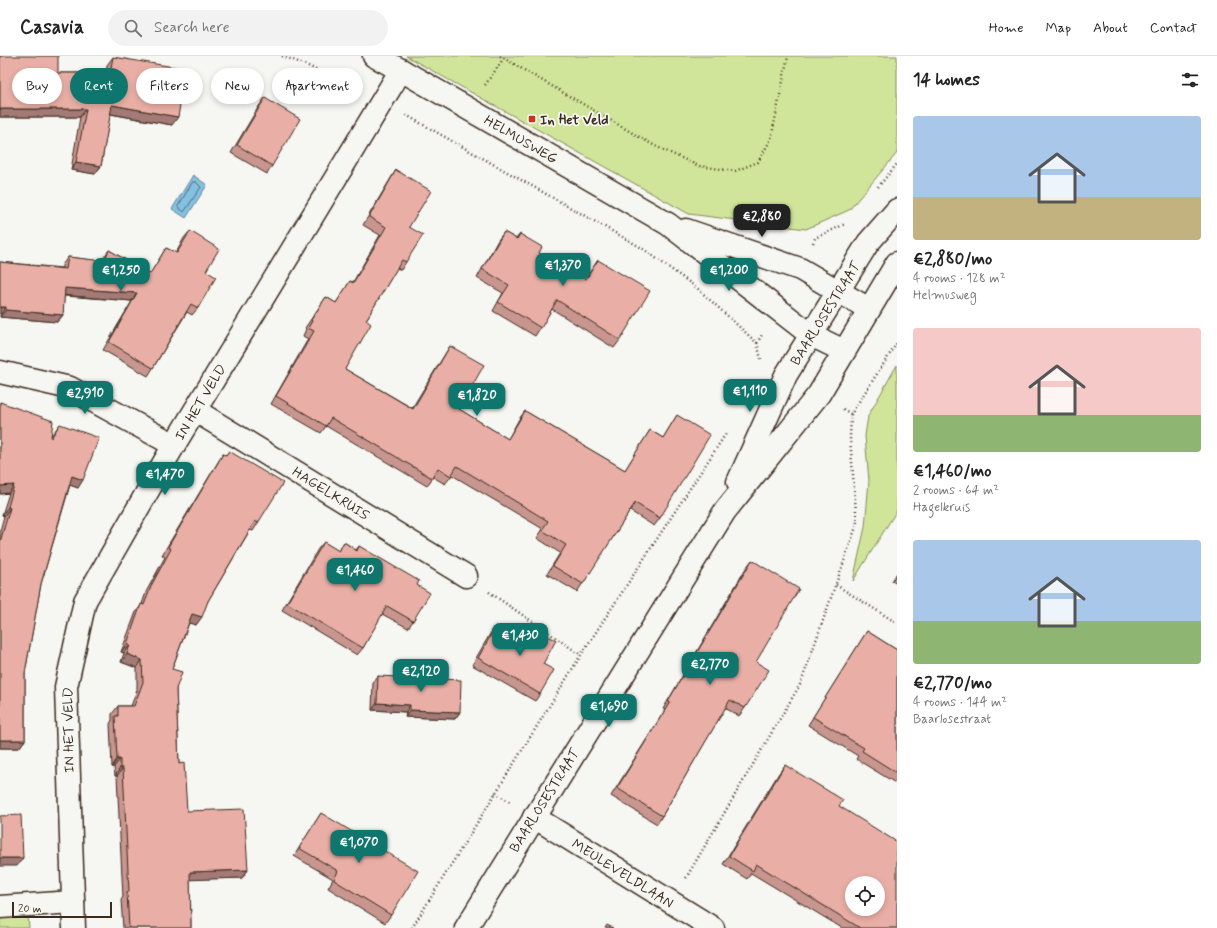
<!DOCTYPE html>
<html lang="en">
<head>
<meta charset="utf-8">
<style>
  :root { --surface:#fff; --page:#f2f2f2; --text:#222; --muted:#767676; --line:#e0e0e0; --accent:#0f766e }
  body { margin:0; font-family:Mynerve,sans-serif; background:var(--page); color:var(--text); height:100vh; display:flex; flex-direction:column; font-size:15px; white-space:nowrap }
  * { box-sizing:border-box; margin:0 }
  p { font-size:13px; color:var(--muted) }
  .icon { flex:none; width:22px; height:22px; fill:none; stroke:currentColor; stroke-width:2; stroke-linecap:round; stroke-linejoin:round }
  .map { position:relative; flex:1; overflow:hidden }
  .side { display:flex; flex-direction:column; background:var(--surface); width:320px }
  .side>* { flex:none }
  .banner { position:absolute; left:12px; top:12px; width:380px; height:36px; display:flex; gap:8px }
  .controls { position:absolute; left:845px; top:820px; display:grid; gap:8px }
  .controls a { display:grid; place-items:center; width:40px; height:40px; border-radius:50%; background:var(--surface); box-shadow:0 2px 6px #0003; font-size:20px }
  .scale { position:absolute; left:12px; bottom:10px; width:100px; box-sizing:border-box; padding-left:4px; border:2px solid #3b2a1e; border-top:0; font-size:11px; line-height:14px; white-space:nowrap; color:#3b2a1e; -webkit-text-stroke:3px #f6f6f2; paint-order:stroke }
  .price { position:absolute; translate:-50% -34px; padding:0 9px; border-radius:8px; background:var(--accent); color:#fff; font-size:13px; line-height:26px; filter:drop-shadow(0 1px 2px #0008) }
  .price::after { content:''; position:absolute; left:50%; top:24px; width:12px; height:9px; margin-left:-6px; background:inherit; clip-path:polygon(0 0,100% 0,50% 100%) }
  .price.active { background:#222; color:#fff }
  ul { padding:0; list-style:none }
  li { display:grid; align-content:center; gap:8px; height:212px; padding:0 16px }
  li span { display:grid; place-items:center; height:124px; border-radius:4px; color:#555 }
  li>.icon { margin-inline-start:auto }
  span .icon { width:72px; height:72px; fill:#fffc; stroke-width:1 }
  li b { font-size:17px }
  h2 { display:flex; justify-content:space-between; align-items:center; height:48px; padding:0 16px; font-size:17px }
  .pill { padding:0 14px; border-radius:18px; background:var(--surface); box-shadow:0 2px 6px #0003; font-size:14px; line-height:36px }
  .pill.active { background:var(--accent); color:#fff }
  header { display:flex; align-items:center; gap:24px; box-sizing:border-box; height:56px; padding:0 20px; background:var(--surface); border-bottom:1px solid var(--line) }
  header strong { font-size:19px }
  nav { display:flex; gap:22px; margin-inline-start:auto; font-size:14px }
  .search { width:280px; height:36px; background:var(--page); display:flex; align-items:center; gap:10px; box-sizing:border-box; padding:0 14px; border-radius:22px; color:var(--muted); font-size:15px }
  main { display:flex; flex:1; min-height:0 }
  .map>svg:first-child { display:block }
</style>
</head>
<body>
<header>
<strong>Casavia</strong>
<div class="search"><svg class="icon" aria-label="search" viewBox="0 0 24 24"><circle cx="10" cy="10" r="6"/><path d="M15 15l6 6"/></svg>Search here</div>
<nav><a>Home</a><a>Map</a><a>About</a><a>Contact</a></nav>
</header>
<main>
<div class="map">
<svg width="897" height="872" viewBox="0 0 897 872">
  <rect width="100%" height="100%" fill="#f6f6f2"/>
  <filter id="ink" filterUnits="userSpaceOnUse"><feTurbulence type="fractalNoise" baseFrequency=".025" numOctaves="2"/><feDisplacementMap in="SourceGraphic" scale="8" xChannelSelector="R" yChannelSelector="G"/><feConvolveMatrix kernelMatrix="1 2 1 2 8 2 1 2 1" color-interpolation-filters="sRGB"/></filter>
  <g filter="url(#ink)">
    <g fill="#d1e59a" stroke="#86885c">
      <polygon points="406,0 897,0 897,97 849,154 806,173 689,158"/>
      <polygon points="897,309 897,454 853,525 865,471 869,425 865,380 868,360"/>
      <polygon points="28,860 29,872 0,872 0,861"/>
    </g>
    <polygon fill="#83c1e3" stroke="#668594" points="193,119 207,129 186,162 172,153"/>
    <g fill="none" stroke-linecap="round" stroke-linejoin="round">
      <polygon stroke="#58666d" stroke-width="1" points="193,126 196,126 201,131 184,156 178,151"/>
      <defs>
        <g id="minor">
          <polyline points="0,316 70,332 174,389"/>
          <polyline points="196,355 466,520"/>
          <polyline points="534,761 713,872"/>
          <polyline points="0,851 73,846"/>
          <polyline points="74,872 66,631 85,545 174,389 401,14"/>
        </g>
        <g id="tertiary">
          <polyline points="374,0 401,14 668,168 811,279 844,295"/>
          <polyline points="686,174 800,213 869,253"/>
          <polyline points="738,426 786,319 868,187 897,154"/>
          <polyline points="466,872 725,455 819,338 897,207"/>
        </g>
      </defs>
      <use href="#minor" stroke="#3b2a1e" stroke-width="25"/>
      <use href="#tertiary" stroke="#3b2a1e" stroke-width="25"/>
      <g stroke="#3b2a1e" stroke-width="2.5" stroke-dasharray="1 3" stroke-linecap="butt">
        <polyline points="282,0 304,8 356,33"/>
        <polyline points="500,0 655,90 699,110 735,115 758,106 771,83 788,0"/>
        <polyline points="485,29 504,2"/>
        <polyline points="406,59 642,192 697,232 757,287 761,303"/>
        <polyline points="878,131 897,108"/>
        <polyline points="813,187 815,182 845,168"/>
        <polyline points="757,287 763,277"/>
        <polyline points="843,353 851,358"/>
        <polyline points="836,529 897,567"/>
        <polyline points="489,536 581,599"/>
        <polyline points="495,737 510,746"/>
        <polyline points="686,822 801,627 857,468 850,382 851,358 897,287"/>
        <polyline points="412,872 581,599 727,376"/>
      </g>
      <use href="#minor" stroke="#f6f6f2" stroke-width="22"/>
      <use href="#tertiary" stroke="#f6f6f2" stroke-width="22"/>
    </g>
    <g fill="#c8968f" stroke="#3b2a1e">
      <polygon points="0,0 58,17 106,17 107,9 113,1 172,69 110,58 101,110 95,118 71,114 80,61 0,61"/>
      <polygon points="265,42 272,110 267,118 231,97 259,50"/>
      <polygon points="396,114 409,171 406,206 401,214 397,212 366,264 345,313 412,352 445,298 450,290 459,353 508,383 519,363 525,355 625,414 650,374 663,382 677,359 660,462 654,470 630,455 577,536 547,518 560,497 537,482 543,473 452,419 445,428 433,421 427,430 326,370 321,377 271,348 308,283 303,280 306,273 305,272 326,241 336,247 350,225 353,226 380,179 363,169 391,122"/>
      <polygon points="190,175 206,215 198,252 192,259 187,256 153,312 148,320 103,294 132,245 64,240 63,259 57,266 0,261 0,206 62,212 62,209 68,201 102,205 104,201 109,194 150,218 166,192 176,197 184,182"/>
      <polygon points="504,176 516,183 520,178 539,197 585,223 598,204 620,284 614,292 552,253 535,280 493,255 503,237 477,222 498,184"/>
      <polygon points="0,346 51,380 60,368 78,432 70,429 41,528 25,617 25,684 19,692 0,692 0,475 4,460 2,459 9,437 0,438"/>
      <polygon points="229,395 258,467 253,475 250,474 208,545 196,569 189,567 172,613 176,633 179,708 187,755 248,814 242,822 190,823 191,872 123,872 121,844 123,841 117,720 115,720 114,711 112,711 110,668 112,664 112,658 118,650 131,650 137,634 137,612 121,606 124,597 121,596 136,556 142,548 146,536 165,501 162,499 218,406 223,398 226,399"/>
      <polygon points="324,486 338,495 344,486 356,494 359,490 417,529 413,565 408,572 382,558 363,592 357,599 282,554 318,493"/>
      <polygon points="752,504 756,606 745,652 739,660 725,652 662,760 657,768 611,740 665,654 663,653 746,512"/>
      <polygon points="897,517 897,528 892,525"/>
      <polygon points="496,570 524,587 533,573 543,608 540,638 535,645 472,609 490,578"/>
      <polygon points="867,575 897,594 897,728 856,703 858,700 808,669"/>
      <polygon points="378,620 460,656 455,663 405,661 406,656 372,654 373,626"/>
      <polygon points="785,709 839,750 897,872 842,872 751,817 747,823 723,808 779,717"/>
      <polygon points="321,757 391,859 385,867 328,832 333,823 294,800"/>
    </g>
    <g fill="#a37a74" stroke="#3b2a1e">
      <polygon points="112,49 178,61 172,69 106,57"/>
      <polygon points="0,53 86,53 80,61 0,61"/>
      <polygon points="76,106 101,110 95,118 71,114"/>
      <polygon points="65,232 137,237 132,245 60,239"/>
      <polygon points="0,251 6,251 1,258 0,258"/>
      <polygon points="6,254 63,259 57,266 0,261"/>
      <polygon points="72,420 83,424 78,432 67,428"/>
      <polygon points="14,429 9,437 0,438 0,430"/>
      <polygon points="8,451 10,452 4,460 2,459"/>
      <polygon points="192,558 202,561 196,569 187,566"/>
      <polygon points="127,588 130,589 124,597 121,596"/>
      <polygon points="127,598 142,604 137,612 121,606"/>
      <polygon points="377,647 410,649 406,656 372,654"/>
      <polygon points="410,654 460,656 455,663 405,661"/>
      <polygon points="0,684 25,684 19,692 0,692"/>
      <polygon points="117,703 120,703 114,711 112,711"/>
      <polygon points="120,712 123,712 117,720 115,720"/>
      <polygon points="0,802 23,802 17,810 0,810"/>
      <polygon points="248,814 242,822 184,824 190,816"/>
    </g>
    <g fill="#e9afa6" stroke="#3b2a1e" fill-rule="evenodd">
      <polygon points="0,0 58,0 58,17 110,17 113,1 186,13 178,61 112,49 101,110 76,106 86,53 0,53"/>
      <polygon points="265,42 300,63 272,110 237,89"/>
      <polygon points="396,114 431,135 409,171 423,179 406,206 402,204 366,264 371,268 345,313 413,353 450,290 484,309 459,353 508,383 525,355 625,414 650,374 663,382 677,359 710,379 660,462 635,447 583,528 553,510 566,489 542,474 548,465 457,410 451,420 438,412 432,422 331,362 326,370 276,340 314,275 308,272 312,265 311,264 326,241 336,247 350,225 353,227 386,171 369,161"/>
      <polygon points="190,175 219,193 206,215 216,221 198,252 191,248 153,312 109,286 137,237 65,232 63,259 6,254 6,251 0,251 0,206 66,213 68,201 104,205 109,194 150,218 166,192 177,197"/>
      <polygon points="504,176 517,183 520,178 542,191 539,197 586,223 598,204 650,235 620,284 557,244 541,272 498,246 509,229 482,213"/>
      <polygon points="0,346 53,365 51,382 60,368 99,382 83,424 72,420 41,528 25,617 25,684 0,684 0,486 10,452 8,451 14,429 0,430"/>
      <polygon points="229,395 283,427 258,467 255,465 208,545 202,561 192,558 172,613 182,616 176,633 179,708 184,707 187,755 244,753 248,814 190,816 191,872 129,872 127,836 129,836 123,712 120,712 120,703 117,703 115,660 118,660 118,650 134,650 143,626 142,604 127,598 130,589 127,588 141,548 144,549 152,528 171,493 168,491 223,398 226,399"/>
      <polygon points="324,486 339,495 344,486 357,495 359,490 419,525 417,529 430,537 413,565 387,550 363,592 287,547"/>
      <polygon points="752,504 799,533 756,606 769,614 745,652 730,644 662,760 617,732 670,646 668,645"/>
      <polygon points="496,570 524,587 533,573 556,584 543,608 554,614 540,638 478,602"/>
      <polygon points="867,575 897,594 897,717 862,695 864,692 813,661"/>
      <polygon points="378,620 461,624 460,656 410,654 410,649 377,647"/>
      <path d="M785,709L843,744L839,750L897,786V872H860L756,808L753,815L729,800ZM852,827H878V853H852Z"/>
      <polygon points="321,757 418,815 391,859 334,824 338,815 299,792"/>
      <polygon points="21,759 23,802 0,802 0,760"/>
      <polygon points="607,869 613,872 605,872"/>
    </g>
  </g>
  <rect fill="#c8321e" stroke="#f6f6f2" stroke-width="1.5" x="528" y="59" width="8" height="8" rx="2"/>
  <g text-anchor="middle" stroke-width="3.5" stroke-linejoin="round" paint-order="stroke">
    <g font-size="14" font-weight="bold" fill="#3b2a1e" stroke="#f6f6f2" text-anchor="start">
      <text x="540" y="68">In Het Veld</text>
    </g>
    <g font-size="14" fill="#3b2a1e" stroke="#f6f6f2">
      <text transform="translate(521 83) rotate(30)" y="5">HELMUSWEG</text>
      <text transform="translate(825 257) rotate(-58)" y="5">BAARLOSESTRAAT</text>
      <text transform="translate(200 346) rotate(-59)" y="5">IN HET VELD</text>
      <text transform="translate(331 437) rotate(32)" y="5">HAGELKRUIS</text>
      <text transform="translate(68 674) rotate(-91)" y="5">IN HET VELD</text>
      <text transform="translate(544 744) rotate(-58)" y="5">BAARLOSESTRAAT</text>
      <text transform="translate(623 817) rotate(32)" y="5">MEULEVELDLAAN</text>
    </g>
  </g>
</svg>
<div class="controls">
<a><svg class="icon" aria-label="locate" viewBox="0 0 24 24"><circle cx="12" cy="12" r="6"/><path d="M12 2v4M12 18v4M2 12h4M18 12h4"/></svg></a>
</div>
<div class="scale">20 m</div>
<b class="price active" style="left:762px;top:182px">€2,880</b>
<b class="price" style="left:563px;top:231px">€1,370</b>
<b class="price" style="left:121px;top:236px">€1,250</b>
<b class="price" style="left:729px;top:236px">€1,200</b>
<b class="price" style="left:750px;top:357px">€1,110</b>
<b class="price" style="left:85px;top:359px">€2,910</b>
<b class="price" style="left:477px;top:361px">€1,820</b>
<b class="price" style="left:165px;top:440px">€1,470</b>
<b class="price" style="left:355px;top:536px">€1,460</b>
<b class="price" style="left:520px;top:601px">€1,430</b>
<b class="price" style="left:710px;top:630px">€2,770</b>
<b class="price" style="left:421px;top:637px">€2,120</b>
<b class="price" style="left:609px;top:672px">€1,690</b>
<b class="price" style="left:359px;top:808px">€1,070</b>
<div class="banner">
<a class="pill">Buy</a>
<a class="pill active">Rent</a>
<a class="pill">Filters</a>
<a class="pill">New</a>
<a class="pill">Apartment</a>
</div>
</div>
<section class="side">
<h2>14 homes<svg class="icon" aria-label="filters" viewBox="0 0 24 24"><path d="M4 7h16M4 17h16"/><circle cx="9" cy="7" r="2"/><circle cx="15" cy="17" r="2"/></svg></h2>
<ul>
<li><span style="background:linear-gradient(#a9c7e8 65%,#c2b280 0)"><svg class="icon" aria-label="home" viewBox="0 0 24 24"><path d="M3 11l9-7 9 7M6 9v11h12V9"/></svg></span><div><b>€2,880/mo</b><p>4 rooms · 128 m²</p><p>Helmusweg</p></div></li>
<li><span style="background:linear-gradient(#f6c9c9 70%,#8fb573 0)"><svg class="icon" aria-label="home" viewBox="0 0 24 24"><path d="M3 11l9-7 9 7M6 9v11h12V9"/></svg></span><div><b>€1,460/mo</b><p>2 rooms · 64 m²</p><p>Hagelkruis</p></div></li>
<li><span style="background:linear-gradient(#a9c7e8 65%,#8fb573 0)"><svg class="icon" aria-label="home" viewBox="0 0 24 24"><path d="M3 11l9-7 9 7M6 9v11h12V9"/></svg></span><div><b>€2,770/mo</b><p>4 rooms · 144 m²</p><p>Baarlosestraat</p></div></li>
</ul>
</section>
</main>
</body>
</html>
